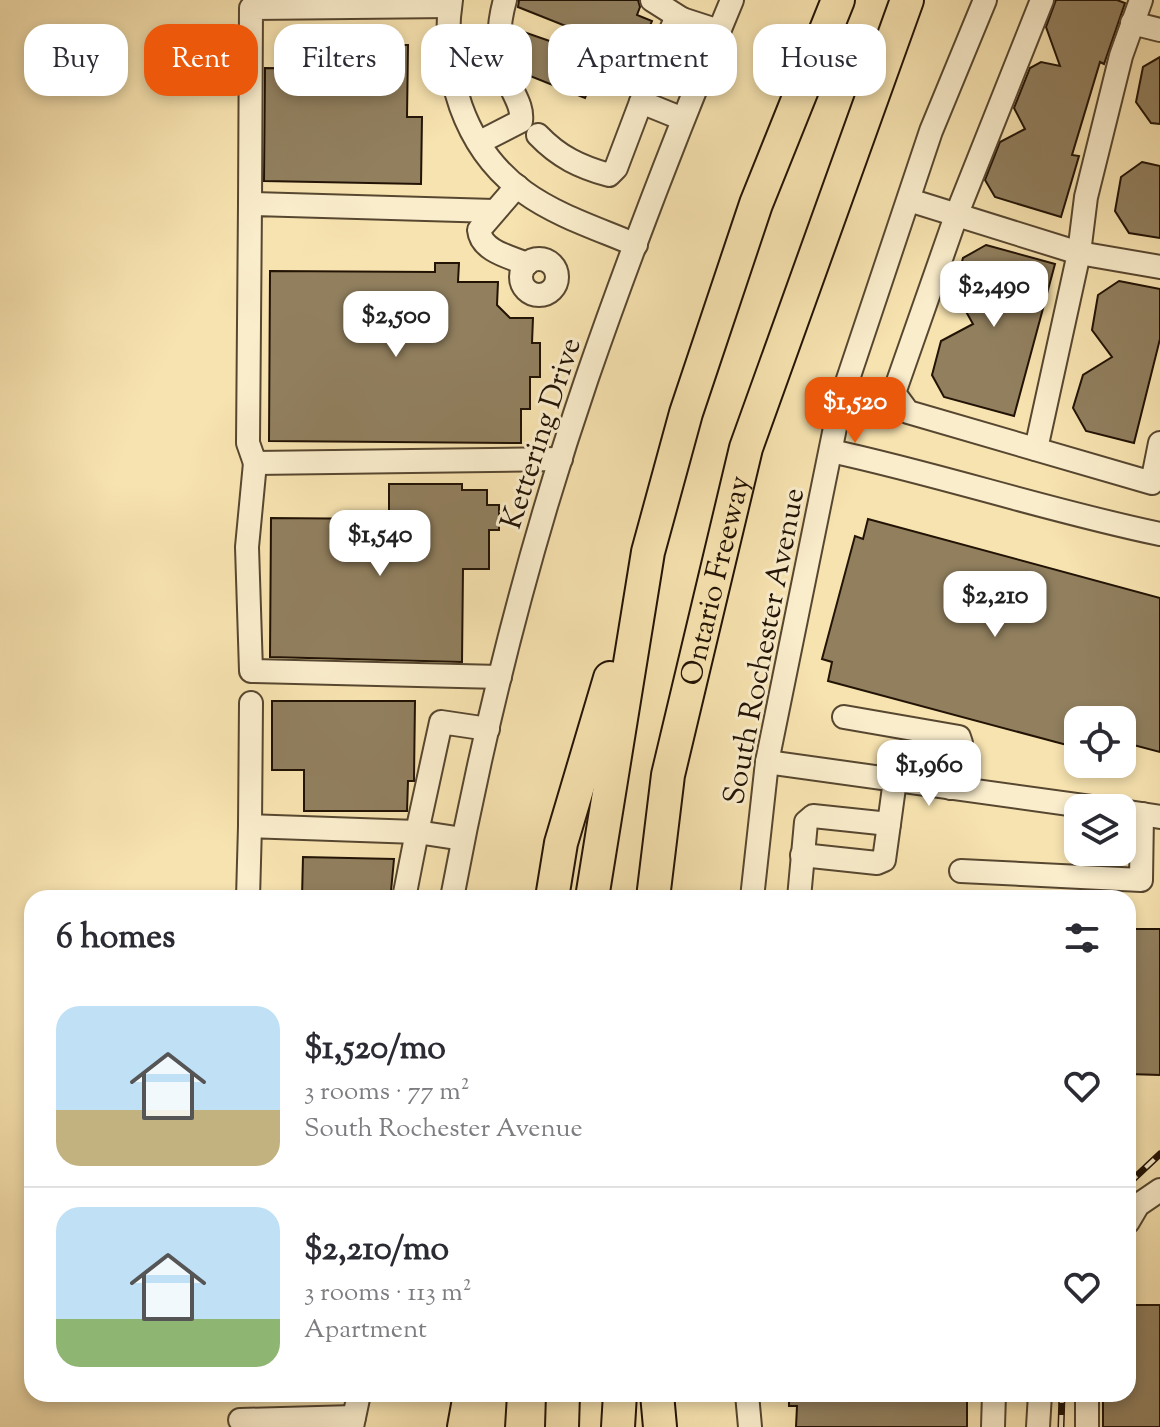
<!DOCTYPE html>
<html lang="en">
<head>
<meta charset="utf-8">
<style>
  :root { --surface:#fff; --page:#f2f2f3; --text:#2b2b33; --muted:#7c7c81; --line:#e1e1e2; --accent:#ea580c }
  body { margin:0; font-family:"Sorts Mill Goudy",serif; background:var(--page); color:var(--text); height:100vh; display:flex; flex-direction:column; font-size:30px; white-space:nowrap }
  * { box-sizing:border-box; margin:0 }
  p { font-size:26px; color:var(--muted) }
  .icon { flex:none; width:44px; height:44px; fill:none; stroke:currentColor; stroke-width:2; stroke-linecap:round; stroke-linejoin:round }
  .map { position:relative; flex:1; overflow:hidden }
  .side { position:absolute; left:24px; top:890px; width:1112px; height:512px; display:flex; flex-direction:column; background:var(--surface); border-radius:24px; box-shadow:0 4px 12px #0003 }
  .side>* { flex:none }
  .hud { position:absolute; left:24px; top:24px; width:1112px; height:72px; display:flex; gap:16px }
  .fabs { position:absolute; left:1064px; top:706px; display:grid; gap:16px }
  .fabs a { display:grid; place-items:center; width:72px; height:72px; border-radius:16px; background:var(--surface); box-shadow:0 4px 12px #0003; font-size:40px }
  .price { position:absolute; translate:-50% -68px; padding:0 18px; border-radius:16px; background:#fff; color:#222; font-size:26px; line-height:52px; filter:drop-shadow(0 2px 4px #0008) }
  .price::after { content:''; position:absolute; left:50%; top:48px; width:24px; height:18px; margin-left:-12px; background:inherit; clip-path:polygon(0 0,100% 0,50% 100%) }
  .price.current { background:var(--accent); color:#fff }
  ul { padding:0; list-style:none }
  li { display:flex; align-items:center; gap:24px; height:200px; padding:0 32px }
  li+li { border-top:2px solid var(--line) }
  li span { display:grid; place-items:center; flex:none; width:224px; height:160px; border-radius:24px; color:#555 }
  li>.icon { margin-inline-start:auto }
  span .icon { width:96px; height:96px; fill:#fffc; stroke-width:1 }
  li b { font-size:34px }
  h2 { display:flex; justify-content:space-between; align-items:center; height:96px; padding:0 32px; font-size:34px }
  .chip { padding:0 28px; border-radius:24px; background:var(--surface); box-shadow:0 4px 12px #0003; font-size:28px; line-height:72px }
  .chip.current { background:var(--accent); color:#fff }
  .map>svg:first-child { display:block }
</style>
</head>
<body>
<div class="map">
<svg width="1160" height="1427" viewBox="0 0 1160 1427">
  <rect width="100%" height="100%" fill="#f7e3b0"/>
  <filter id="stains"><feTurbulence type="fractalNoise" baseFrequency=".0025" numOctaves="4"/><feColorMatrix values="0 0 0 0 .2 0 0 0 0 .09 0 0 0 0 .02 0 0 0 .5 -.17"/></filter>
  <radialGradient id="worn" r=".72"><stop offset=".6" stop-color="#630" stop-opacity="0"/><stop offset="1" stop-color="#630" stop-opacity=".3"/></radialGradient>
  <g fill="#917f5e" stroke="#221305" stroke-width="2">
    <polygon points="519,0 638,0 640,7 637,15 652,21 646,35 653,38 640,69 612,58 610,63 601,60 585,98 520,72 524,62 515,57 513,39 516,32 520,33 521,31 584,53 591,36 518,7"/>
    <polygon points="1056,0 1117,0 1125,3 1104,64 1100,62 1072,155 1079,156 1061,217 995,197 985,180 1000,142 1025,129 1014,108 1030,68 1041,62 1060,66 1046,27"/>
    <polygon points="329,33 393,35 392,45 408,45 407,117 422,117 421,184 264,181 265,68 328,69"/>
    <polygon points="1160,57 1160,124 1151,123 1136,102 1143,67"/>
    <polygon points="1142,162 1160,166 1160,238 1129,233 1115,211 1121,177"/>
    <polygon points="986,245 1055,264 1014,416 944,397 932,375 941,341 973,324 954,290 963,258"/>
    <polygon points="435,263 459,263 458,282 498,282 497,305 510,318 533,318 532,343 540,343 540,377 530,377 530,409 521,409 521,443 269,441 270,271 435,272"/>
    <polygon points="1119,281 1160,289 1160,339 1134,443 1086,431 1073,408 1083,375 1112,357 1092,330 1098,295"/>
    <polygon points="389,484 462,484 462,490 487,490 487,505 499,505 499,530 489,530 489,569 463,569 462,662 270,657 271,518 389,519"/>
    <polygon points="868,519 1160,598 1160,752 1122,742 1122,720 1078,720 1078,748 828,681 832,662 822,659 855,536 863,539"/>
    <polygon points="272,701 415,701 414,778 414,781 408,781 407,811 304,811 304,770 272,770"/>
    <polygon points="303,857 394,859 391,891 388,891 388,898 302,898"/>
    <polygon points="1128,929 1160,929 1160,1075 1128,1074"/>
    <polygon points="1128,1305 1160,1305 1160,1427 1103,1427 1103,1394 1128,1394"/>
    <polygon points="789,1394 967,1394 967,1427 796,1427 797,1406 789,1406"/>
  </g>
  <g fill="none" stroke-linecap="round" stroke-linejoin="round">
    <defs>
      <g id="minor">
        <path d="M451,0C440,71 464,149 524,192C557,216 599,229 636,245"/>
        <polyline points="652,0 682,19"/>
        <polyline points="1042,0 956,216 894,393 908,412 1152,483 1160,443"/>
        <polyline points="1132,23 1160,30"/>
        <polyline points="683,119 641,102 674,23 682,19 719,31"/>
        <path d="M538,135C559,157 580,167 609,175L616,168L641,102"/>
        <path d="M480,142L521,121C523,106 513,94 508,80C497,53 497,28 505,0"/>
        <path d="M517,186L479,230C481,251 510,257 527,264"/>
        <polyline points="909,200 1079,253 1160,267"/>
        <polyline points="250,204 251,8 450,6"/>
        <polyline points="494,211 250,204 248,443 255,463 561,459"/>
        <circle cx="539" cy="277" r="18"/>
        <polyline points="1036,449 1079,253 1086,197 1121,56 1141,0"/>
        <path d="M831,451C942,475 1049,511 1160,534"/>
        <polyline points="255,463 247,547 251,671 500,677"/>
        <polyline points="844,717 959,737 961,743 951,788"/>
        <polyline points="767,762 1098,808"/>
        <polyline points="1122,811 1160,817"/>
        <polyline points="250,826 251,703"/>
        <polyline points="802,855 877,863 884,860 889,824"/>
        <polyline points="961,871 1141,880 1142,814"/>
        <polyline points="248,898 250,826 417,832 441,722 488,729"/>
        <polyline points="404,898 417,832 463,839"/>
        <path d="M452,898C485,722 529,547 587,378C631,251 680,125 732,0"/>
        <polyline points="752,898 767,762 840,403 931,131 985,0"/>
        <polyline points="799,898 806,822 813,816 889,824 895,780"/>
        <polyline points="1128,1222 1138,1205 1160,1190"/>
        <polyline points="747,1394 750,1427"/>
        <polyline points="240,1420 354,1417"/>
        <polyline points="352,1427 359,1394"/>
        <polyline points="993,1427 994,1394"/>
        <polyline points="1038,1427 1040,1394"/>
        <polyline points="1087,1427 1087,1394"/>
      </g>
      <g id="highway">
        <polyline points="552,898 561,843 610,678"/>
        <polyline points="592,898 648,552 686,413 756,204 838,0"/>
        <path id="s1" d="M653,898L668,775L746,448L907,0"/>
        <polyline points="657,1394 660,1427"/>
        <polyline points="464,1427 470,1394"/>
        <polyline points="488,1427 490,1394"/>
        <polyline points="562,1427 563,1394"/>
        <polyline points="618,1427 620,1394"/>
      </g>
    </defs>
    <use href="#minor" stroke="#574730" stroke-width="26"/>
    <use href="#highway" stroke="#221305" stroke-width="36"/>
    <use href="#minor" stroke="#faedcc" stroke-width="22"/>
    <use href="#highway" stroke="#f7e3b0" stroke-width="32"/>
    <defs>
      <g id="rail">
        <polyline points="1128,1184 1160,1154"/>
        <polyline points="1061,1427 1062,1394"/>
      </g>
    </defs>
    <use href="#rail" stroke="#221305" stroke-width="7"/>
    <use href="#rail" stroke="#faedcc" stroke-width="4" stroke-dasharray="12" stroke-linecap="butt"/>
  </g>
  <g text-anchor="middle" stroke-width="6" stroke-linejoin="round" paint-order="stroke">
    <g font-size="30" fill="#221305" stroke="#faedcc">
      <text transform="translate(540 433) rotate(-72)" y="10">Kettering Drive</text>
      <text dy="10" stroke="none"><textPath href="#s1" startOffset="324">Ontario Freeway</textPath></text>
      <text transform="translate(763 646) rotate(-79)" y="10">South Rochester Avenue</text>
    </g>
  </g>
  <rect width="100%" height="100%" filter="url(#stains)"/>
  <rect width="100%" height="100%" fill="url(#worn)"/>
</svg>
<div class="fabs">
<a><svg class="icon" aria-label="locate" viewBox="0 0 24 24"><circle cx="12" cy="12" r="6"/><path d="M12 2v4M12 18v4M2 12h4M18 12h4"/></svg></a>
<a><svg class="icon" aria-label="layers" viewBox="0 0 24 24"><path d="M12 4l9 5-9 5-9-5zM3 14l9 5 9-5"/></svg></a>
</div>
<b class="price" style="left:994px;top:329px">$2,490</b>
<b class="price" style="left:396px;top:359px">$2,500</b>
<b class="price current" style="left:855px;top:445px">$1,520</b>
<b class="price" style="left:380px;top:578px">$1,540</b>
<b class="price" style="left:995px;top:639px">$2,210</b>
<b class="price" style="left:929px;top:808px">$1,960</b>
<div class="hud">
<a class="chip">Buy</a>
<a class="chip current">Rent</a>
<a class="chip">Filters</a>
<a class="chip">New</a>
<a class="chip">Apartment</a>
<a class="chip">House</a>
</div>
<section class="side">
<h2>6 homes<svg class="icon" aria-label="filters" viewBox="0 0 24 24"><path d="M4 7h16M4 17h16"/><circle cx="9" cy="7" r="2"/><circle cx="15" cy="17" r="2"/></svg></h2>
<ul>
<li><span style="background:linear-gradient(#bfe0f5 65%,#c2b280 0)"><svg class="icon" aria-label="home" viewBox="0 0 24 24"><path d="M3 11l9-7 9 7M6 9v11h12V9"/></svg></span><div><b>$1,520/mo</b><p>3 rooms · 77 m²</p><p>South Rochester Avenue</p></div><svg class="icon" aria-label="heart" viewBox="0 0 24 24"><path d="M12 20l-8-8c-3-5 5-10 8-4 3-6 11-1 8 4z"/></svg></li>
<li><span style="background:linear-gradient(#bfe0f5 70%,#8fb573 0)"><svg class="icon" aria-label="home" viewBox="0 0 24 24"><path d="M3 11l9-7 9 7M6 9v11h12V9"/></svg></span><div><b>$2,210/mo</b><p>3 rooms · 113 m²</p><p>Apartment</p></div><svg class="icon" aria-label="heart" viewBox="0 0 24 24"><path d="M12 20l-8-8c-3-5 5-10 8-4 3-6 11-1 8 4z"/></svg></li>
</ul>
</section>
</div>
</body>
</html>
